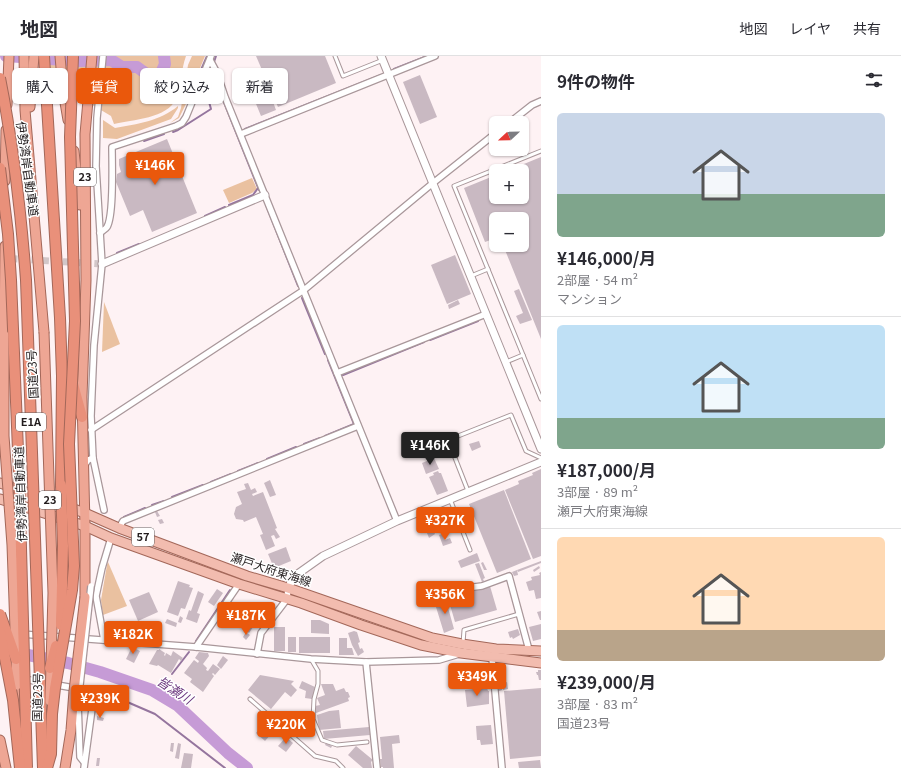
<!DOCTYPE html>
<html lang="ja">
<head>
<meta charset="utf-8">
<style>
  :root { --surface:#fff; --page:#f7f7f7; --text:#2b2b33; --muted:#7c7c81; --line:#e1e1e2; --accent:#ea580c }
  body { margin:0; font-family:Georgia,"Noto Sans JP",serif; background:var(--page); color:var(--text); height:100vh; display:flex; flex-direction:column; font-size:15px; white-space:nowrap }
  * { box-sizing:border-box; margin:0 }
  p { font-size:13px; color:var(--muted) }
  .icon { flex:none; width:22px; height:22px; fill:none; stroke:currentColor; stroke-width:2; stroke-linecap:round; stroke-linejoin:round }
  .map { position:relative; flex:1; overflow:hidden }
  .side { display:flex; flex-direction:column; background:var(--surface); width:360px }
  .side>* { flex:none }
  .hud { position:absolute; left:12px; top:12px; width:380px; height:36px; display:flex; gap:8px }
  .needle { width:26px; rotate:248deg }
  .buttons { position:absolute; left:489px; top:60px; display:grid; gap:8px }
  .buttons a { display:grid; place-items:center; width:40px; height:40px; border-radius:6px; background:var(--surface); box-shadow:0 1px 3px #0004; font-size:20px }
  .price { position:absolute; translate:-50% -34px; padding:0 9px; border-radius:4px; background:var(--accent); color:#fff; font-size:13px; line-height:26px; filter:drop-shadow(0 1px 2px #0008) }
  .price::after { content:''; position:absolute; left:50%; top:24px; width:12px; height:9px; margin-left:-6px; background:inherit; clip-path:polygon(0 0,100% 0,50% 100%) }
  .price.current { background:#222; color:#fff }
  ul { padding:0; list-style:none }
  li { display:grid; align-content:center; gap:8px; height:212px; padding:0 16px }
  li+li { border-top:1px solid var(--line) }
  li span { display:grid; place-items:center; height:124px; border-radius:6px; color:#555 }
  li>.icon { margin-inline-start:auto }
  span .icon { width:72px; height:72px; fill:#fffc; stroke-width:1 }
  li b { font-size:17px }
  h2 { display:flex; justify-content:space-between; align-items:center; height:48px; padding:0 16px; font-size:17px }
  .chip { padding:0 14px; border-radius:6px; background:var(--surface); box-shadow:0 1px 3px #0004; font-size:14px; line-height:36px }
  .chip.current { background:var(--accent); color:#fff }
  header { display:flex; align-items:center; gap:24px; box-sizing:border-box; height:56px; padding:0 20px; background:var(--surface); border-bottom:1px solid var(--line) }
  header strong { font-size:19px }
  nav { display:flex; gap:22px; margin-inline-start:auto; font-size:14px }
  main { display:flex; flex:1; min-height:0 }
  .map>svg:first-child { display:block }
</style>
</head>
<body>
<header>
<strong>地図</strong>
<nav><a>地図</a><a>レイヤ</a><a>共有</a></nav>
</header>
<main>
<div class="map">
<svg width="541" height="712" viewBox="0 0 541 712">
  <rect width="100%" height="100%" fill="#fef2f4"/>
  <g fill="#eac1a0">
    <path d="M109,0H163C163,4 160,6 160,9C160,12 161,13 160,16L154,19C145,15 138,10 129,7L125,9L109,2Z"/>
    <path d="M165,0H186C181,14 181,30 176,43C168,62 132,64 114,68L111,60L47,22V5L79,9L108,5L116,11L136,13L146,20L150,21L161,18L165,13Z"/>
    <polygon points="192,0 205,0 198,17 199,22 179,62 170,67 178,61 181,52 188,9"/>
    <path d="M178,50V52L171,63L117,83L103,82V64L115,72C137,68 160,65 178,50Z"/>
    <polygon points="252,122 257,133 252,137 229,147 223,134"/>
    <polygon points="104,246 120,288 102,296"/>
    <polygon points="108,506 127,550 103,559 101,544 107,509"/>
  </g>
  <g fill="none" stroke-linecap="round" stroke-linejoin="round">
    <g stroke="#95759e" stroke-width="2">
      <polyline points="214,6 216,0"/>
      <polyline points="394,13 427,0"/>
      <polyline points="201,14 207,0"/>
      <polyline points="211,14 217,24"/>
      <polyline points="223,44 259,134"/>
      <polyline points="245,73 381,19"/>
      <polyline points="173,76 178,74 211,53 204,28"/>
      <polyline points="144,85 164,78"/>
      <polyline points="229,149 253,139 258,132"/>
      <polyline points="266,149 298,230"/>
      <polyline points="205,160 225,151"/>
      <polyline points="117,197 139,188"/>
      <polyline points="302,242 325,298"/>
      <polyline points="430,284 478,265"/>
      <polyline points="343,319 424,286"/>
      <polyline points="325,380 354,368 328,304"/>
      <polyline points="304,388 320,382"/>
      <polyline points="267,403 296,391"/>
      <polyline points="238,415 258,407"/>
      <polyline points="211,426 231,418"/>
      <polyline points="172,441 203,429"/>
      <polyline points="152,449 164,445"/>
      <polyline points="124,461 145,452"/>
      <polyline points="196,585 230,534"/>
      <polyline points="172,618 189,596"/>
      <polyline points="97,635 118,642 155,658 225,712"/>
    </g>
    <g stroke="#c69bd6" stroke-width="12">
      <polyline points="6,0 79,5 111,4 122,11 137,11 148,19 153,19 161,17 165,8 164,0"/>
      <polyline points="13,596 68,607 100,616 152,634 177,649 228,697 247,712"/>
    </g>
  </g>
  <g fill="#c9b9c2">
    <polygon points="256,0 325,0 336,27 278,51"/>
    <polygon points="262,16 276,54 261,60 249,31 263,26 259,17"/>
    <polygon points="420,19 437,61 420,68 403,26"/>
    <polygon points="167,83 197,157 152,176 143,154 130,160 116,126 117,118 121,116 119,109 119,103"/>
    <polygon points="541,101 541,283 503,189 522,189 522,163 496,163 496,182 485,186 464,132 496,119 496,141 522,141 522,115 507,115"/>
    <polygon points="455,199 471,238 447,248 431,209"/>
    <polygon points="519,233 532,264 520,268 516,260 523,257 514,235"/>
    <polygon points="458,244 460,248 449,253 448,249"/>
    <polygon points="479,385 481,391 472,395 469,388"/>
    <polygon points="434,402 439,413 426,418 422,407"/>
    <polygon points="541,413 541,500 533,503 505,434 519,428 518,425 533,419 532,417"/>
    <polygon points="438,415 439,417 441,417 448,435 437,439 429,421 434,419 433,417"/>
    <polygon points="270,424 276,439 270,441 264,427"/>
    <polygon points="248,427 251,434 255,432 257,436 252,438 253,440 263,436 277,472 275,473 280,481 276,483 274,479 271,480 275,490 266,494 260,479 263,478 256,461 244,466 243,464 236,463 234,458 236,451 242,448 237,436 246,433 244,428"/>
    <polygon points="504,434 531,503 497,517 469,448"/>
    <polygon points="157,455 160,460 157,461 155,456"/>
    <polygon points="444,455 448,463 443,466 442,463 434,467 430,458 436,456 437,458"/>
    <polygon points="162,463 164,467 160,468 158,464"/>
    <polygon points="429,464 435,478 429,482 423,467"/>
    <polygon points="442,478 445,484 450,482 452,487 443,490 439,479"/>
    <polygon points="286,491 291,505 274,512 268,498"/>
    <polygon points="477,497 480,505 461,512 458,505"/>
    <polygon points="541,505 541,507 518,516 517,514"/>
    <polygon points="483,506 487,514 484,514 481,507"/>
    <polygon points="479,507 485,522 483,523 484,525 482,526 475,508"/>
    <polygon points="539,510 540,512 534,516 533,514"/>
    <polygon points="517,514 518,519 514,520 512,516"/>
    <polygon points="541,516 541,542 536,543 534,534 529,535 526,526 532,524 531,521 540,519 539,517"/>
    <polygon points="178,525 190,529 189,531 193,532 185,553 181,552 178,560 167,556"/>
    <polygon points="490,530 497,554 455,566 448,542"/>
    <polygon points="217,533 223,537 214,550 208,546"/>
    <polygon points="198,535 204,538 197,557 200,558 197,567 186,563 189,554 191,555"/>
    <polygon points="149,536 158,556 138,565 129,544"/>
    <polygon points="444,537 454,573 444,577 436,551 441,550 439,539"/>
    <polygon points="230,550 237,556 238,554 245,559 238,568 224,557"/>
    <polygon points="541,555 541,564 540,564 537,556"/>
    <polygon points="180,560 183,562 181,567 178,566"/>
    <polygon points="224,561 229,565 225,570 219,566"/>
    <polygon points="167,563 177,567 176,571 165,567"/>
    <polygon points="243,564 253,571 249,577 239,569"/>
    <polygon points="311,564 320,564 329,568 329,578 311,577"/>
    <polygon points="541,568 541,583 533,585 529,571"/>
    <rect x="274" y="571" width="11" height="24"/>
    <polygon points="518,573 520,579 513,583 512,581 510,582 508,576"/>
    <polygon points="354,575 357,576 360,586 358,587 360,593 362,592 364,596 358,600 352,589 348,577"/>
    <polygon points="246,576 250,579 246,584 243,581"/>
    <rect x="288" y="581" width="8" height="15"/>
    <rect x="299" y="581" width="31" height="16"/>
    <polygon points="339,582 347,582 347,592 352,592 354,599 339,599"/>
    <polygon points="132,591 140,595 134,607 126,603"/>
    <polygon points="159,593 165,597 164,599 165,600 166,597 171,600 173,595 183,602 181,605 179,603 171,617 158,609 157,610 149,608 157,594 159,594"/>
    <polygon points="199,596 208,597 209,600 203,608 207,612 206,614 208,615 213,608 220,613 215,619 213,617 212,618 214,620 203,636 190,626 192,623 184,617 194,604 198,607 199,605 195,602"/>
    <polygon points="223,600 228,604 221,613 217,609"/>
    <polygon points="538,614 541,614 541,624 539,624 538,619 537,619 536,616 538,616"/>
    <polygon points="260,619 294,625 291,628 297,634 291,641 285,636 271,653 248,634"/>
    <polygon points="302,625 315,631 312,643 305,642 306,635 299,632"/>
    <polygon points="507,626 508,633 503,634 502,628"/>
    <polygon points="321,628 333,628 336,635 344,632 346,636 348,636 350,641 348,642 349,645 316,657 315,650 320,649 317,642 325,639"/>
    <polygon points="502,628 502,634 499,635 499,629"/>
    <polygon points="487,632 488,635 489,635 489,648 467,651 465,634"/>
    <polygon points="541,632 541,700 510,703 504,635"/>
    <polygon points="101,647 105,648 104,653 100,652"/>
    <polygon points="339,654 341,672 319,674 317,659 329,655"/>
    <polygon points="97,660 104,662 103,665 97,664"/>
    <polygon points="261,668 272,677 265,685 256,677 260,672 258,671"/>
    <polygon points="491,669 493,688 481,689 480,684 477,684 476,670"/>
    <polygon points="369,671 370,679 324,683 323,675"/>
    <polygon points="399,679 400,687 392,688 394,712 383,712 383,711 381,711 380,703 382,703 380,681"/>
    <polygon points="286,681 293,687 286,696 278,690"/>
    <polygon points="171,687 174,687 173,696 170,695"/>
    <polygon points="178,687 181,688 179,703 175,702"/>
    <polygon points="326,687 332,690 331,692 325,689"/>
    <polygon points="356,690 373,704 371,706 372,712 363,712 348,699"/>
    <polygon points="184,697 193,698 191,712 181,712"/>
    <polygon points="97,702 100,702 99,710 96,710"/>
    <polygon points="540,704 541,712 519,712 518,706"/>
  </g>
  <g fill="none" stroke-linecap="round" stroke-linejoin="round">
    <polyline stroke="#d2c7c9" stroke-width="7" stroke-dasharray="7 3.5" stroke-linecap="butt" points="0,202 102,208"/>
    <defs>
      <g id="service">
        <polyline points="335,0 343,20 383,4"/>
        <polyline points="541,95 454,130 541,343"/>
        <polyline points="471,220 488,213"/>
        <polyline points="506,306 523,299"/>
        <polyline points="468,435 448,384 511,359 526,395 541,402"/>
        <polyline points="450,443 470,494"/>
        <polyline points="463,587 464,574 519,558"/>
        <polyline points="311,603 318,615 318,628 314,643 313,663 322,684 337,689 367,686"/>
        <polyline points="250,643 315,700 336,705 343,712"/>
      </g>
      <g id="minor">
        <polyline points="210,4 217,17 225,41 397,465"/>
        <polyline points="509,67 532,49 541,45"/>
        <polyline points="241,78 435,0"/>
        <path d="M100,177C102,175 106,173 107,171C114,159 112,107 112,91L176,70L182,67L186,61L211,0"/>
        <polyline points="337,317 486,258"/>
        <polyline points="91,374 304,234 433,127 496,77"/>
        <polyline points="93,402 104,454"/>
        <polyline points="84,410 88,404 93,402 91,360 94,289 102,208 96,110 97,62 103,0"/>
        <polyline points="119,472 123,465 358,370"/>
        <polyline points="446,531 466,532 482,530 509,520 529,594"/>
        <polyline points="21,578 196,591 311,603 366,606 439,604 459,598"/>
        <polyline points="104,584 96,540 102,512 111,482"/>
        <polyline points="196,591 239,528"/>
        <polyline points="257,598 261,577 287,543 288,532"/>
        <polyline points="492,602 502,712"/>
        <polyline points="366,606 377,712"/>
        <path d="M24,623L85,634C91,642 92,643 92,653L84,712"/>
        <polyline points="78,647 80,701 84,706"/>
      </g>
      <g id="tertiary">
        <polyline points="381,0 541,393"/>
        <polyline points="102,208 265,139"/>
        <polyline points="288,532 293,523 299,517 323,500 397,465 541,406"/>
      </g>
      <g id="primary">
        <polyline points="0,427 85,457 119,472 247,520 288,532 432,582 462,588 496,593 541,595"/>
        <polyline points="0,443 85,470 111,482 239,528 301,547 361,569 421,589 461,597 541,607"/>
      </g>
      <g id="trunk">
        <polyline points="24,0 25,54 44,276"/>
        <polyline points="60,0 63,35 68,64"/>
        <polyline points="7,49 9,0"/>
        <polyline points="30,51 34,0"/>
        <polyline points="74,95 80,149"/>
        <polyline points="5,125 6,74"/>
        <polyline points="4,279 5,190"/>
        <polyline points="85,541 85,470 82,341 86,224 85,78 92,0"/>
        <polyline points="17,629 19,659"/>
        <polyline points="0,684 6,712"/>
        <polyline points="65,712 71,674 74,635"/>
      </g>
      <g id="motorway">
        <polyline points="44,0 60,262 62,320 61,429"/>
        <polyline points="73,328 82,361"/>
      </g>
    </defs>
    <use href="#service" stroke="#a9979a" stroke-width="5"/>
    <use href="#minor" stroke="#a9979a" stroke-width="8"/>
    <use href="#tertiary" stroke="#a9979a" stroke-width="9"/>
    <use href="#primary" stroke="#a36759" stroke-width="11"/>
    <use href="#trunk" stroke="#a36759" stroke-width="11"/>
    <use href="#motorway" stroke="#a36759" stroke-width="12"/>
    <use href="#service" stroke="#fff" stroke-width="3"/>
    <use href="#minor" stroke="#fff" stroke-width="5.5"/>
    <use href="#tertiary" stroke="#fff" stroke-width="7"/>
    <use href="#primary" stroke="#f2bcaf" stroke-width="9"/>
    <use href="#trunk" stroke="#eea694" stroke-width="9"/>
    <use href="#motorway" stroke="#e9907a" stroke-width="10"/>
    <defs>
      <polyline id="minor-bridge" points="78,647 91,530"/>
      <g id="trunk-bridge">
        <polyline points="44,276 53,537 50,645"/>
        <polyline points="4,279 4,380 12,489 17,629"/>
        <polyline points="74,635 85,541"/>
      </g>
      <g id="motorway-bridge">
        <path d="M0,22C13,88 21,156 26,224L43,712"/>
        <polyline points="0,112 8,178 11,224 19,419 27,712"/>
        <polyline points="0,558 16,603"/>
        <polyline points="61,569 63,490 61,429"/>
        <polyline points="0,576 13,644 20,712"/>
        <polyline points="50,612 56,590"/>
        <polyline points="47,712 51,698 52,658 55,632 72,534 74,510 69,388 75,265 70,81 73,0"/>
      </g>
    </defs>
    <use href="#minor-bridge" stroke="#a9979a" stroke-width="8" stroke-linecap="butt"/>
    <use href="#trunk-bridge" stroke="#a36759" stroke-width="11" stroke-linecap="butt"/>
    <use href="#motorway-bridge" stroke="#a36759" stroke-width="12" stroke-linecap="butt"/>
    <use href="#minor-bridge" stroke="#fff" stroke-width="5.5"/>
    <use href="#trunk-bridge" stroke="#eea694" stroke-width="9"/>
    <use href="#motorway-bridge" stroke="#e9907a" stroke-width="10"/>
  </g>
  <g text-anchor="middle" stroke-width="3" stroke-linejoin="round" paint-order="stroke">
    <g fill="#fff" stroke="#646061" stroke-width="1">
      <rect x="74" y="112" width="22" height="18" rx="3"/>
      <rect x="16" y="357" width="30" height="18" rx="3"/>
      <rect x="39" y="435" width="22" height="18" rx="3"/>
      <rect x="132" y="472" width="22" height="18" rx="3"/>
    </g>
    <g font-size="11" font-weight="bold" fill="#221c1d">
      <text x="85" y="125">23</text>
      <text x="31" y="370">E1A</text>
      <text x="50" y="448">23</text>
      <text x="143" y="485">57</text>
    </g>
    <g font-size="12" fill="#221c1d" stroke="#fff">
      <text transform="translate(27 113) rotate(82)" y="4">伊勢湾岸自動車道</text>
      <text transform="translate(33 318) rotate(-93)" y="4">国道23号</text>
      <text transform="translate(21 438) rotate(-92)" y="4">伊勢湾岸自動車道</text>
      <text transform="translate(271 514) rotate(18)" y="4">瀬戸大府東海線</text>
      <text transform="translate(38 641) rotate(-89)" y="4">国道23号</text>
    </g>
    <g font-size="13" font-style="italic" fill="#6a367d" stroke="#fff">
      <text transform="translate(175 634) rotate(33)" y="5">皆瀬川</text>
    </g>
  </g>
</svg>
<div class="buttons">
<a><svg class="needle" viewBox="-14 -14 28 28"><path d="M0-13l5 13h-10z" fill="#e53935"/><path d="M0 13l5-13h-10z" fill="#7c7c81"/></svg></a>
<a>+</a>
<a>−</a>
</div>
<b class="price" style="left:155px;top:130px">¥146K</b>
<b class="price current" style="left:430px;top:410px">¥146K</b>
<b class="price" style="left:445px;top:485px">¥327K</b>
<b class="price" style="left:445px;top:559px">¥356K</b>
<b class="price" style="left:246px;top:580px">¥187K</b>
<b class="price" style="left:133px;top:599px">¥182K</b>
<b class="price" style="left:477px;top:641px">¥349K</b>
<b class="price" style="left:100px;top:663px">¥239K</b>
<b class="price" style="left:286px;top:689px">¥220K</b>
<div class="hud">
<a class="chip">購入</a>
<a class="chip current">賃貸</a>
<a class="chip">絞り込み</a>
<a class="chip">新着</a>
</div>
</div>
<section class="side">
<h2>9件の物件<svg class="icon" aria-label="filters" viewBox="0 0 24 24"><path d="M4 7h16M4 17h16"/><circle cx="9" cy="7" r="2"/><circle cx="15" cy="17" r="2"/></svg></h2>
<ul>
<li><span style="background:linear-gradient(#c9d6e8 65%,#7fa58c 0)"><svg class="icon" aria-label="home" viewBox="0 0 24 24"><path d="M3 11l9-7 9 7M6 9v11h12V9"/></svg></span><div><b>¥146,000/月</b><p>2部屋 · 54 m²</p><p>マンション</p></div></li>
<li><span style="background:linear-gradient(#bfe0f5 75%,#7fa58c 0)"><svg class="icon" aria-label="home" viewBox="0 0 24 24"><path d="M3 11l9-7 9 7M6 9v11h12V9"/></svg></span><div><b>¥187,000/月</b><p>3部屋 · 89 m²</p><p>瀬戸大府東海線</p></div></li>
<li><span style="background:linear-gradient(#ffd9b3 75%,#b9a48a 0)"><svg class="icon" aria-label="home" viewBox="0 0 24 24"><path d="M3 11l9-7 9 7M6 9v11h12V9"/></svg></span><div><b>¥239,000/月</b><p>3部屋 · 83 m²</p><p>国道23号</p></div></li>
</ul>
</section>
</main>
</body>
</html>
